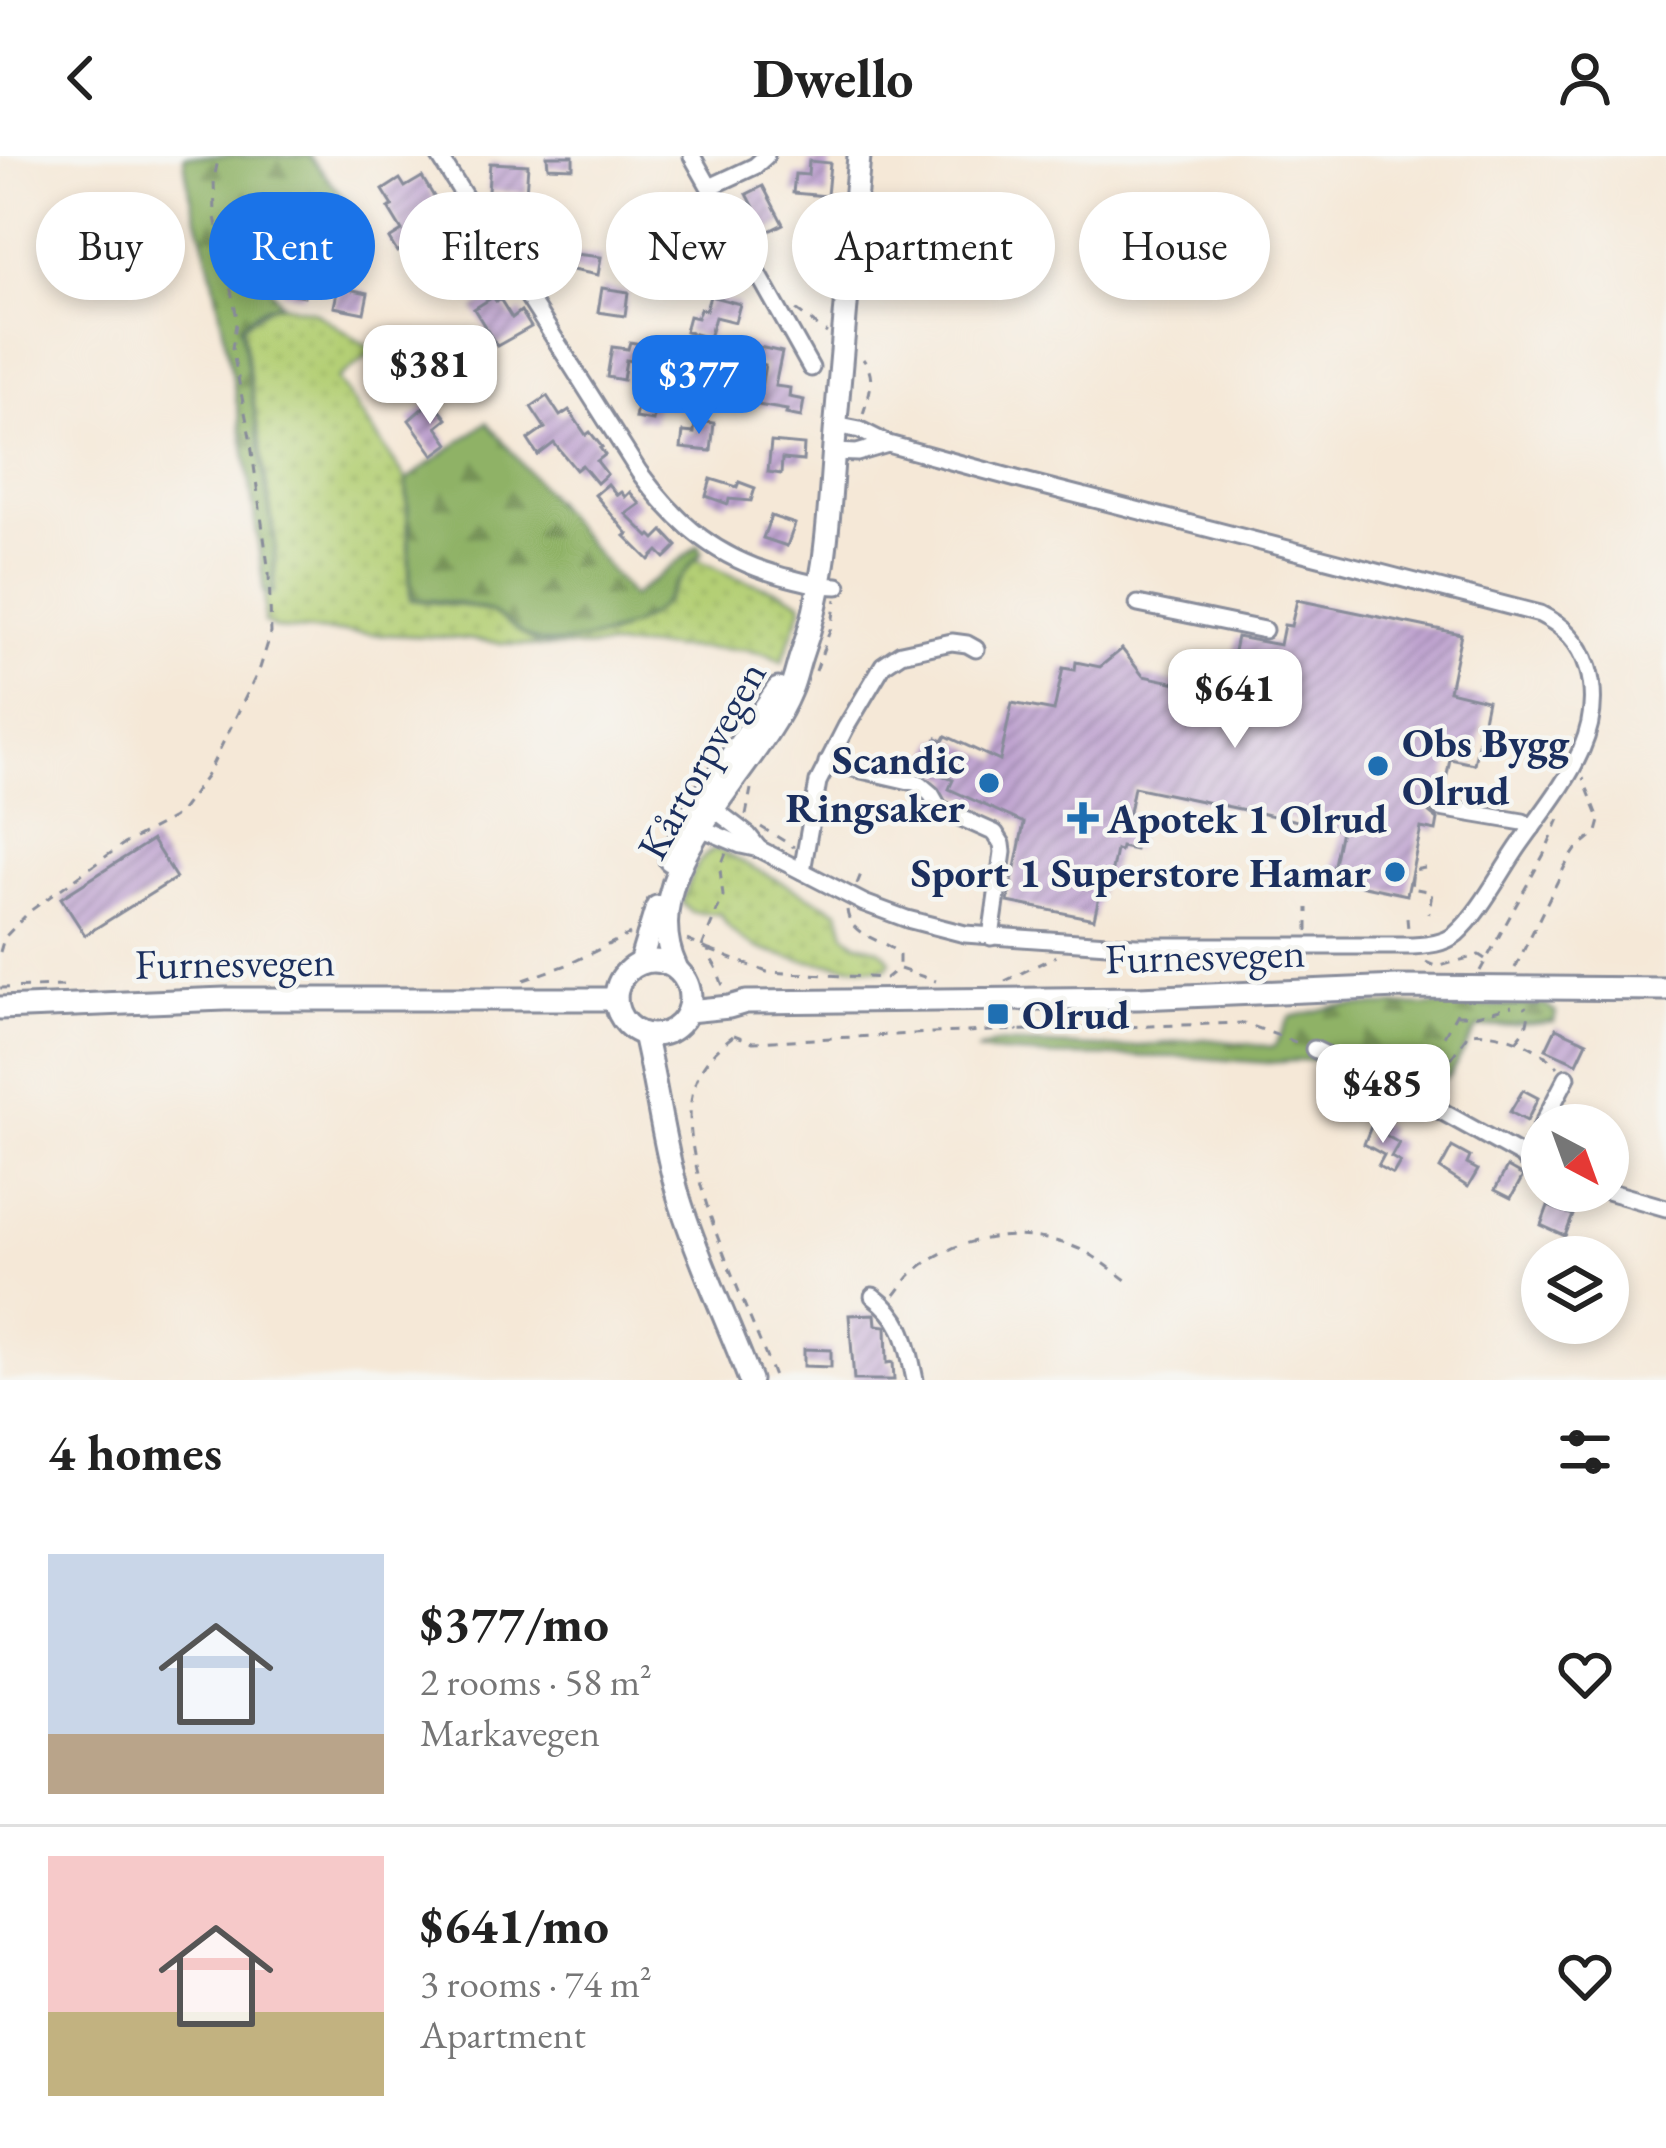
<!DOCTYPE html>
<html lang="en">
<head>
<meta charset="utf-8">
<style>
  :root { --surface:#fff; --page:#f6f6f6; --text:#222; --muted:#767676; --line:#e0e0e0; --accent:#1a73e8 }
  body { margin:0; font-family:"EB Garamond",serif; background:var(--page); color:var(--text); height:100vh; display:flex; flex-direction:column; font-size:45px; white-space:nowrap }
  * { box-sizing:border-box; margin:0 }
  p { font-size:39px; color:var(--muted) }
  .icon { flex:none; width:66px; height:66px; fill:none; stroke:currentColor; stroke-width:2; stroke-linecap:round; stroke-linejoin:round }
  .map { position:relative; height:1224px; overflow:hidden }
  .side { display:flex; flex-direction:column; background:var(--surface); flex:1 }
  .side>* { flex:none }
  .top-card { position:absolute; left:36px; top:36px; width:1596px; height:108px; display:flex; gap:24px }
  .needle { width:78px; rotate:139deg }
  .buttons { position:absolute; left:1521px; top:948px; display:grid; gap:24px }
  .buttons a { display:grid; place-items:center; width:108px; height:108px; border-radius:50%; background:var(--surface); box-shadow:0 6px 18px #0003; font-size:60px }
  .price { position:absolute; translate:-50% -102px; padding:0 27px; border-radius:24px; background:#fff; color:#222; font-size:39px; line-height:78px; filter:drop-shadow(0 3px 6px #0008) }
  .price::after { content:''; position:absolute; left:50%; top:72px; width:36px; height:27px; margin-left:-18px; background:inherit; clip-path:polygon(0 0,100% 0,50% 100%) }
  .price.active { background:var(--accent); color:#fff }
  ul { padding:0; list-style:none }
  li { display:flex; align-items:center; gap:36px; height:300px; padding:0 48px }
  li+li { border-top:3px solid var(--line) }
  li span { display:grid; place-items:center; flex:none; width:336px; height:240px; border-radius:0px; color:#555 }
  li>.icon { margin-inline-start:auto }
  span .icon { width:144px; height:144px; fill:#fffc; stroke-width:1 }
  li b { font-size:51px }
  h2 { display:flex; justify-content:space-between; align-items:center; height:144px; padding:0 48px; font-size:51px }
  .pill { padding:0 42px; border-radius:54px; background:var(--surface); box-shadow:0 6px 18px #0003; font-size:42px; line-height:108px }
  .pill.active { background:var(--accent); color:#fff }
  header { display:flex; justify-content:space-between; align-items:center; height:156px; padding:0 48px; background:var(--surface); font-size:54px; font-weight:700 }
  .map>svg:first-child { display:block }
</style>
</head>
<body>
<header><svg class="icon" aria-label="back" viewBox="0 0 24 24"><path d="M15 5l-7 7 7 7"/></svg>Dwello<svg class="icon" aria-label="person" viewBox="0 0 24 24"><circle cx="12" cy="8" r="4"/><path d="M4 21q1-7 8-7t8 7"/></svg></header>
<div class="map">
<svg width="1666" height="1224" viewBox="0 0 1666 1224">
  <defs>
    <pattern id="grass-dots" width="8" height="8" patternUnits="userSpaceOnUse" patternTransform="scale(3)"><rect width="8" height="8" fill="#b4cf75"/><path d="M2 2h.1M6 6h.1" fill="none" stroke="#9ab268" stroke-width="1.8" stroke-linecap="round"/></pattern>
    <pattern id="forest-firs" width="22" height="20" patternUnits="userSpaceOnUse" patternTransform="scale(3)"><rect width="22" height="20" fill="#8fb266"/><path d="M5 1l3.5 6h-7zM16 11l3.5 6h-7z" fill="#749157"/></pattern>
    <pattern id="building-hatch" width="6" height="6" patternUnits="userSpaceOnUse" patternTransform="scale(3)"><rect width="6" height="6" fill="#c0a4d0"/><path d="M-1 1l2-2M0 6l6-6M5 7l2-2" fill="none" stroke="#9b86ac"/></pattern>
  </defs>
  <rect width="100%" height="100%" fill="#f6f6f2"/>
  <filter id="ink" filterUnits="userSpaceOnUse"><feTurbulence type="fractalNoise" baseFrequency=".00833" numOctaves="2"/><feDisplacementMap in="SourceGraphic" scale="24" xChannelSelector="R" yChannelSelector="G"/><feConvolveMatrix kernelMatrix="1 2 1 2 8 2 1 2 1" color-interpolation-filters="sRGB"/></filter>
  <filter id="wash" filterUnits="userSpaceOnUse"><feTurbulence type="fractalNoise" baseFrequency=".004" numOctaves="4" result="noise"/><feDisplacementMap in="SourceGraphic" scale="48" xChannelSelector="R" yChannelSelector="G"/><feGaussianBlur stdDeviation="2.7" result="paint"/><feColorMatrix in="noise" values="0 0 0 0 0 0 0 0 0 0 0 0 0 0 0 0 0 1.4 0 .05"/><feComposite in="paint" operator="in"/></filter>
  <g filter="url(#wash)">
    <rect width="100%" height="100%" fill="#f5e8d7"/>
    <g fill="url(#grass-dots)" stroke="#687f6a" stroke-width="3">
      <path d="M282,148L313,155L375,195L337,223L406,323L410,444L471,451L491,457L512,469L532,485L547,488L568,486L609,481L648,461L665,446L690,408L695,403C708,407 720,415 733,420C755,429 780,432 801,446L802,452L782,506L769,499L746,494L654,491H541L454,482L276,473L264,466L265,438L274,436L276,388L242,170L272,149Z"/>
      <path d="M716,693L839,755C840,758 844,775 845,777C857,795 879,783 891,805L887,811L881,813C835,807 739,807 721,758L691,756L682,747C690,726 694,702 716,693Z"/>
    </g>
    <g fill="url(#forest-firs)" stroke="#557062" stroke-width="3">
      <path d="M184,0H309L355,55L267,129L281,147C265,148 252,158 241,170L275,389L273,436L264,437C253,332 235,230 214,126C206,86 187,40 184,0Z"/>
      <path d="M487,266L632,441L699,389L702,397C681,415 672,443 648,460C623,478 562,495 532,483C515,476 503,460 485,454C461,446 436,445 411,443L407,324Z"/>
      <polygon points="1545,849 1556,857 1554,866 1477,872 1449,920 1429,933 1357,900 1268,907 1187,901 1051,900 976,895 996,887 1122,892 1205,883 1274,891 1290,861 1337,850"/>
    </g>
    <g id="blocks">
      <g fill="url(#building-hatch)">
        <polygon points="547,0 573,0 573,12 548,11"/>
        <polygon points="809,5 830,7 827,40 793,37 795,18 808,19"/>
        <polygon points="490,7 528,9 526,37 488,35"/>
        <polygon points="422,21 436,44 432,46 461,91 445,102 428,76 397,96 389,83 402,75 388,52 393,50 383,34 400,23 405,31"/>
        <polygon points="763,30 783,68 767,76 747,38"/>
        <polygon points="669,45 687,49 688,54 708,59 704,73 684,69 683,72 677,70 675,77 652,72 660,46 668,48"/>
        <polygon points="315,96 338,100 335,116 313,112"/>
        <polygon points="731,96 732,113 716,114 716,121 685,122 685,103 716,102 716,97"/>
        <polygon points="575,98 601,101 598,119 572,114"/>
        <polygon points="285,118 307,122 304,140 282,136"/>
        <polygon points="338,131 368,137 364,157 334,151"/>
        <polygon points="602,132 628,136 625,160 598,156"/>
        <polygon points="710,140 740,148 735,166 715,161 709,182 685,175 689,160 697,162 700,153 706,154"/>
        <polygon points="493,141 496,145 500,143 512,162 521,155 531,171 497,190 474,153"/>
        <polygon points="630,186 661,192 658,209 626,204 623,224 607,221 612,191 628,193"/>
        <polygon points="736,186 782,196 775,230 790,232 789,241 804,244 801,261 786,258 787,254 758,249 765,209 733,203"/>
        <polygon points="459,188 483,221 468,232 444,200"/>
        <polygon points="391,190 415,222 403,231 395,221 386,227 377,215 386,209 379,199"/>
        <polygon points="658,229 688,234 684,253 656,249 653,265 635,262 638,244 655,247"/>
        <polygon points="547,240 560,260 569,254 586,279 590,276 602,291 600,292 605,299 597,305 607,318 597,327 582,309 576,314 554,287 538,299 528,284 545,272 531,251"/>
        <polygon points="432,244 447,263 437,271 449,288 434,299 409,264"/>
        <polygon points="695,265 714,267 711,295 681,292 683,276 694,277"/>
        <polygon points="771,286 804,289 803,305 782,303 781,318 768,316"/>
        <polygon points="711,323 737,331 739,326 755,332 751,345 729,343 728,348 706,340"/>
        <polygon points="608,328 617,339 621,336 625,341 630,336 640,348 626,358 649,381 651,379 655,383 663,375 677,390 665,402 658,395 649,404 625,380 628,378 595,339"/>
        <polygon points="771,360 795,368 787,390 763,382"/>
        <polygon points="1297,444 1461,478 1449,535 1487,544 1474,608 1450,603 1443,640 1435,641 1429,649 1429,657 1438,664 1436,675 1421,672 1407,739 1331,723 1341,674 1134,631 1125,676 1138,679 1135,694 1121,691 1120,695 1116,694 1109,729 1102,727 1094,763 1008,746 1024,667 949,633 953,624 930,614 935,603 929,600 937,582 943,585 946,580 1000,605 1012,547 1054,555 1063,512 1075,514 1076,506 1100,511 1122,493 1143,520 1220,536 1225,507 1231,508 1237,481 1280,489 1284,469 1291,470"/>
        <polygon points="152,684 176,722 85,779 61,742"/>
        <polygon points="1556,872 1587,886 1577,907 1546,893"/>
        <polygon points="1523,934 1538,942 1527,965 1510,956"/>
        <polygon points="1374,963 1389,972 1385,979 1399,987 1391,1001 1400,1006 1393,1018 1378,1010 1384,999 1364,988"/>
        <polygon points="1452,991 1470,1001 1467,1008 1478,1014 1468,1031 1440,1013"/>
        <polygon points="1507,1011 1523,1020 1511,1042 1495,1034"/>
        <polygon points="1548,1050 1573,1059 1565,1080 1541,1069"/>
        <polygon points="875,1158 876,1169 886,1170 887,1207 893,1206 894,1224 854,1224 849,1159"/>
        <polygon points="804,1193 831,1194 831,1211 804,1210"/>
      </g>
    </g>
  </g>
  <g filter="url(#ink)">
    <use href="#blocks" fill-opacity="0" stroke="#888c9a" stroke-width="3"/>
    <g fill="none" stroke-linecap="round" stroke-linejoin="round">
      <defs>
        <g id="minor">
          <path d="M439,0L639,316C679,370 717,402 782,420C801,425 818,430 838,430"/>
          <polyline points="692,0 811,212"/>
          <polyline points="710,31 755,10 766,0"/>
          <polyline points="833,296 857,297 888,288"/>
          <polyline points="1138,448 1264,474"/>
          <polyline points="827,606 918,627 931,638 939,652 995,677 1002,688 1003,696 991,781"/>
          <polyline points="1440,652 1523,666 1532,672"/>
          <polyline points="703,654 714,653 748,679 759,693"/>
          <path d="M699,667L701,672L741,689L759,693L864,747L907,763L965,778L1136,790H1412C1427,789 1444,788 1456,778C1481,756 1501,715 1521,687C1558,634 1608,580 1588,512C1580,486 1564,470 1540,458L1024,325L888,288L860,274L835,269"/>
          <polyline points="802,715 818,626 846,571 883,509 901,497 952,486 967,488 976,493"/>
          <polyline points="1314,893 1421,944 1542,1011"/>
          <polyline points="1542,969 1567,921"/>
          <polyline points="1524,1003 1542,970"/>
          <polyline points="1607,1035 1666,1052"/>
          <path d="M873,1140C905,1164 907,1187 915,1224"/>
        </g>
        <g id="major">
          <polyline points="670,704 693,655 778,533"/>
          <circle cx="653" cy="842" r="37"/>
          <polyline points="640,807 657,751"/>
          <path d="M676,811C631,714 756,618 790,535C795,524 797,512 801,500C829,423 829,346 836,265C843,177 852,88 859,0"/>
          <polyline points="0,852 225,843 616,843"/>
          <polyline points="688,855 729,851 746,846 1139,842 1398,831 1666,833"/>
          <path d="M644,878C657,932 663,988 679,1042C698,1104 727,1163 750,1224"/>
        </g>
      </defs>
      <use href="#minor" stroke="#888c9a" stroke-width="21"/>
      <use href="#major" stroke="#888c9a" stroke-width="27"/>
      <g stroke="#888c9a" stroke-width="3" stroke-dasharray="9 9" stroke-linecap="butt">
        <polyline points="796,154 827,177"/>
        <path d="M863,258C869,238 877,222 863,203"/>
        <polyline points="816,515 832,468 836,443"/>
        <polyline points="746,659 751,633"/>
        <polyline points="761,671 794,691"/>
        <polyline points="1425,712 1413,714 1411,732 1432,736 1429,757"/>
        <polyline points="857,728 861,718"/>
        <path d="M847,754C850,782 881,781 899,798V810"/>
        <polyline points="1407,762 1408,773"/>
        <polyline points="1308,775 1308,752"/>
        <polyline points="687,784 709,794 708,798 716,811 723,830"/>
        <polyline points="702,791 723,740 720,713 726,697"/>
        <polyline points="709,794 767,816 886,822 898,812"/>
        <polyline points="0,796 4,782 30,755 122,689 173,662 182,653 206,621 260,512 271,477 269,417 250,281 232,192 237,162 215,61 214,22 219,0"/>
        <polyline points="1426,806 1437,811 1479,799 1485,803"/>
        <polyline points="1515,812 1565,710 1577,692 1597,676 1600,665 1583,622"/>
        <polyline points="900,813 936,825"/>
        <polyline points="1480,815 1544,698 1561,658"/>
        <polyline points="524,824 567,809 630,778"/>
        <polyline points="1005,825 1056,800"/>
        <polyline points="0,832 64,830"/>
        <polyline points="1457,859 1477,859 1512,850"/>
        <polyline points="1004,861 1018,875"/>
        <polyline points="734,879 753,886 932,877 1244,867 1301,888"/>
        <path d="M733,880C715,894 701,908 694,931C672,1005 749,1151 775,1224"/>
        <polyline points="1517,884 1526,872 1529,858 1525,850"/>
        <path d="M1422,919L1443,914L1469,877C1499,874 1537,889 1558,911"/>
        <polyline points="1418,927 1460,851"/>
        <path d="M895,1139C901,1132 906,1123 913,1117C958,1075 1039,1069 1091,1099C1105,1107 1117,1118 1130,1127"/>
      </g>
      <use href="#minor" stroke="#fff" stroke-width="15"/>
      <use href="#major" stroke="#fff" stroke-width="21"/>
    </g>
  </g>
  <g fill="#1f6fb2" stroke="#f6f6f2" stroke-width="4.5">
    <circle cx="1378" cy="610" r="12"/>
    <circle cx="989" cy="627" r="12"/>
    <path d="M1077 644h12v12h12v12h-12v12h-12v-12h-12v-12h12z"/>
    <circle cx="1395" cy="716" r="12"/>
    <rect x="986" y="846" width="24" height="24" rx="6"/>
  </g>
  <g text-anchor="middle" stroke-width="9" stroke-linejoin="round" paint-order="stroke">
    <g font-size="42" font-weight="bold" fill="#1b2f5e" stroke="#f6f6f2" text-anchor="start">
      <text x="1402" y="601">Obs Bygg<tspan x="1402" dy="48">Olrud</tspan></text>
      <text x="965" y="618" text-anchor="end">Scandic<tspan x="965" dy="48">Ringsaker</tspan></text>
      <text x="1107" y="677">Apotek 1 Olrud</text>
      <text x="1371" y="731" text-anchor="end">Sport 1 Superstore Hamar</text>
      <text x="1022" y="873">Olrud</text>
    </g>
    <g font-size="42" fill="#1b2f5e" stroke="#f6f6f2">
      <text transform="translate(701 604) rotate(-61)" y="15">Kårtorpvegen</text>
      <text transform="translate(1205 799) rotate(-2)" y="15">Furnesvegen</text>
      <text transform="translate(235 806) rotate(-1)" y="15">Furnesvegen</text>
    </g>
  </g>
</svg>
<div class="buttons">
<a><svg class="needle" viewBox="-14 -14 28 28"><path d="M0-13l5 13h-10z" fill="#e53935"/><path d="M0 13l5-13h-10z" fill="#767676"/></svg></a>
<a><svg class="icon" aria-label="layers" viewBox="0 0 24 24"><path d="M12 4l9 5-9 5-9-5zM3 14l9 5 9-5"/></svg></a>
</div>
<b class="price" style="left:430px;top:271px">$381</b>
<b class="price active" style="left:699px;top:281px">$377</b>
<b class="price" style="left:1235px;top:595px">$641</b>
<b class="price" style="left:1383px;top:990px">$485</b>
<div class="top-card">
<a class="pill">Buy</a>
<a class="pill active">Rent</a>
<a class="pill">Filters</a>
<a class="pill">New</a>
<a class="pill">Apartment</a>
<a class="pill">House</a>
</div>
</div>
<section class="side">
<h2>4 homes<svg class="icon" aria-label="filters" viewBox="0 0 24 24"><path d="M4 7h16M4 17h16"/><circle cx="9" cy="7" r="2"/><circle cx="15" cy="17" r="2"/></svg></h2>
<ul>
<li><span style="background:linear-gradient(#c9d6e8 75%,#b9a48a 0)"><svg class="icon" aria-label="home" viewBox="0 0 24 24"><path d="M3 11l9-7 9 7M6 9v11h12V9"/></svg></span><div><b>$377/mo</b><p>2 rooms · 58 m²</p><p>Markavegen</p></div><svg class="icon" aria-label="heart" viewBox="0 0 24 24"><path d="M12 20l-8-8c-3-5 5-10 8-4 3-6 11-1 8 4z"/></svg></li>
<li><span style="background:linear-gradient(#f6c9c9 65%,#c2b280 0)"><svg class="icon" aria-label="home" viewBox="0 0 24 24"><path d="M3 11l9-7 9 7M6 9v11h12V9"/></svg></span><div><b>$641/mo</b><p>3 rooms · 74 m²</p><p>Apartment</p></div><svg class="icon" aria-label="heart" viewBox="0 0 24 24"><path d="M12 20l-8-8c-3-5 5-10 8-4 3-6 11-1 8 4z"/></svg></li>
</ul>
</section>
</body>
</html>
